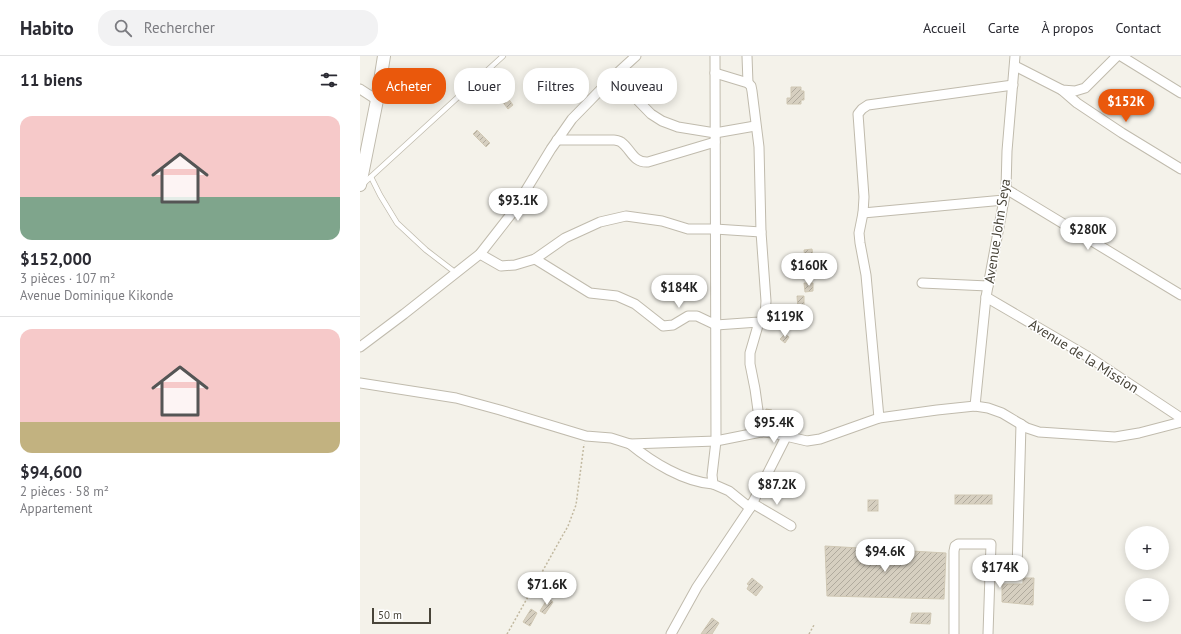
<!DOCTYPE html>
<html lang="fr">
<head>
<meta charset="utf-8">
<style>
  :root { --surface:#fff; --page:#f2f2f3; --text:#2b2b33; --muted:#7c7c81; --line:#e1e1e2; --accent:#ea580c }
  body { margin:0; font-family:"PT Sans",sans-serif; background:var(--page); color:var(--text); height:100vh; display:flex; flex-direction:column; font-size:15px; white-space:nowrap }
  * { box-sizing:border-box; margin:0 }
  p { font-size:13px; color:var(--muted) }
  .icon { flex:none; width:22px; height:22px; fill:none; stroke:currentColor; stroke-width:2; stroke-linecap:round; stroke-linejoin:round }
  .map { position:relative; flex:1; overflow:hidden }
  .side { display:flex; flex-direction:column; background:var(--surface); width:360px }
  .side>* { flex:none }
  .top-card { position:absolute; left:12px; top:12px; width:380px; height:36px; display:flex; gap:8px }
  .buttons { position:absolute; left:765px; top:470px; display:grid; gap:8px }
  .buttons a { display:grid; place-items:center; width:44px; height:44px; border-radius:50%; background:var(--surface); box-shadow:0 2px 10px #0003; font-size:20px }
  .scale { position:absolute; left:12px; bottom:10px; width:59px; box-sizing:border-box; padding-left:4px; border:2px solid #484439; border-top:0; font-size:11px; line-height:14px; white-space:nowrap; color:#484439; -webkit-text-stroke:3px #fff; paint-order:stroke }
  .price { position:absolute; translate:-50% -34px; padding:0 9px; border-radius:14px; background:#fff; color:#222; font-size:13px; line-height:26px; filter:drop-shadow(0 1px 2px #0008) }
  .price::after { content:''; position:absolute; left:50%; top:24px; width:12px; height:9px; margin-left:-6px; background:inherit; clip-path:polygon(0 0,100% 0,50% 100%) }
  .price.active { background:var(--accent); color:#fff }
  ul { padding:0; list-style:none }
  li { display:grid; align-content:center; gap:8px; height:212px; padding:0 20px }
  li+li { border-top:1px solid var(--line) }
  li span { display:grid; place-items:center; height:124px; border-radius:12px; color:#555 }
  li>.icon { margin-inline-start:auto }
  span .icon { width:72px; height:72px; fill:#fffc; stroke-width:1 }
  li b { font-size:17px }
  h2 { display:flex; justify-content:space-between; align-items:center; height:48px; padding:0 20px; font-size:17px }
  .chip { padding:0 14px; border-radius:16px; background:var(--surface); box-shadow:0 2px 10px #0003; font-size:14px; line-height:36px }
  .chip.active { background:var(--accent); color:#fff }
  header { display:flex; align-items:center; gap:24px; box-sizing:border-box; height:56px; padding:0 20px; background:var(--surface); border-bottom:1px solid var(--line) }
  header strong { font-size:19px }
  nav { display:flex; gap:22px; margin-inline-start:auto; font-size:14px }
  .search { width:280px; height:36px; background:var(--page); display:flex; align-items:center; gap:10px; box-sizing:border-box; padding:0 14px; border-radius:16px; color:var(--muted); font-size:15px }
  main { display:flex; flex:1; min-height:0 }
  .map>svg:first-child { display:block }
</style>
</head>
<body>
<header>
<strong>Habito</strong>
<div class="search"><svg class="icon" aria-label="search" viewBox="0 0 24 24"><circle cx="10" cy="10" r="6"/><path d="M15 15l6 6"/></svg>Rechercher</div>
<nav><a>Accueil</a><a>Carte</a><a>À propos</a><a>Contact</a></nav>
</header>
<main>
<section class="side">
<h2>11 biens<svg class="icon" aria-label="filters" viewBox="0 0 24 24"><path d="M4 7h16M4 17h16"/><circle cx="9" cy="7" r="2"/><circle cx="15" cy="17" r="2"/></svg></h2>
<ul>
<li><span style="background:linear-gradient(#f6c9c9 65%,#7fa58c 0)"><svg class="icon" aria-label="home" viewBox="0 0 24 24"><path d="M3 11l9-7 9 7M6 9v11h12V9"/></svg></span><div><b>$152,000</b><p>3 pièces · 107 m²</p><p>Avenue Dominique Kikonde</p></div></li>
<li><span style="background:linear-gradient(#f6c9c9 75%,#c2b280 0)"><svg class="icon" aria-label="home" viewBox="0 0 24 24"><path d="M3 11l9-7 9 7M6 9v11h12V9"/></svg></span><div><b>$94,600</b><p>2 pièces · 58 m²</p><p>Appartement</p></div></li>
</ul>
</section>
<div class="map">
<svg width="821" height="578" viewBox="0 0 821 578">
  <defs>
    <pattern id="building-hatch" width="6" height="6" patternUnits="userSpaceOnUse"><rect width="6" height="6" fill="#d6cfc0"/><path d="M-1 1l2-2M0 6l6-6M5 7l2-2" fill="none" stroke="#b0aa9d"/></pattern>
  </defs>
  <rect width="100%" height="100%" fill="#f4f2ea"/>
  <g fill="url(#building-hatch)" stroke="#d0c8b4">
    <polygon points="431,31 441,31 441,35 444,35 444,44 441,44 441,48 427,48 427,42 431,42"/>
    <polygon points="763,37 768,41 755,57 750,54"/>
    <polygon points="147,41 153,49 148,53 142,45"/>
    <polygon points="117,74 130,87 126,91 113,78"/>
    <polygon points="452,193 453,201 445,202 444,194"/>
    <polygon points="444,227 453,227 453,235 445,236"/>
    <polygon points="437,240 444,240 444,252 438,252"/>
    <polygon points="432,257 432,269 418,269 417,258"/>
    <polygon points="425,278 429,281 425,287 420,283"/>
    <polygon points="406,353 412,354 407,371 406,370 405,358"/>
    <rect x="595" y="439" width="37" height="9"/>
    <rect x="508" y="444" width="10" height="11"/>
    <polygon points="465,490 586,497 584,543 467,540"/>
    <polygon points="392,522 403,531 396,540 387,533 389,529 387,528"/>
    <polygon points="663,522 674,522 673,549 642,546 642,528 663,528"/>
    <polygon points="188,542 193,546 185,558 180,555"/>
    <polygon points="171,553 177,557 170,570 163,566"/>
    <polygon points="552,557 571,557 570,568 550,567"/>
    <polygon points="352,562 359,567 352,578 341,578"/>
  </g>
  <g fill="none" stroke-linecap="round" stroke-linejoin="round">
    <defs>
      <g id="service">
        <polyline points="11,121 20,139 37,167 66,194 96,217"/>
        <polyline points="3,128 143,0"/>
      </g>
      <g id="minor">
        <polyline points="355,0 356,385 352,419 353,428 369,435 390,452"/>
        <polyline points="387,0 388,27"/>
        <polyline points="761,0 821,37"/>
        <polyline points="655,10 702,34 715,35 725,32 757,0"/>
        <polyline points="254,20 291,58 302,65 318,71 355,77 395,70"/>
        <polyline points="0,33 17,44"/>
        <polyline points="702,34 717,47 762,77 821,113"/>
        <path d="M197,84H254C255,84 260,85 261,86C271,93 273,107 288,106L355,86"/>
        <polyline points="646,133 821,239"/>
        <polyline points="503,157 644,144"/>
        <polyline points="120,198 141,210 155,209 175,203 205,182 240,166 266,160 302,165 328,173 355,173 401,176"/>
        <polyline points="175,203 230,237 257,240 275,248 303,270 313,269 328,260 337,260 356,269 399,266 402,264 405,260 406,245 401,176 399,91 392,35 391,30 388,27 355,17"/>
        <polyline points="562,227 628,230"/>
        <polyline points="626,241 732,303 821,362"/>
        <polyline points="399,266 390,297 390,308 395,333 401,376"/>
        <polyline points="0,291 44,258 120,198 152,157 191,93 212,63 254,20 276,0"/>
        <polyline points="0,327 96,342 140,354 226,380 251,382 270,388 356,385 401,376 413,377 447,385 460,383 519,362 577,354 615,350 628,352 642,357 667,372 679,376 755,381 779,377 821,366"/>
        <polyline points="615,350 626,241 646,133 647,95 655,0"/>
        <polyline points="519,362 506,219 500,187 499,177 503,157 504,141 498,58 502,53 508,49 653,29"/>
        <path d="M270,388C292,406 324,426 353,428"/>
        <polyline points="392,447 431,470"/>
        <polyline points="657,515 661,368"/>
        <polyline points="311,578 337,531 390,452 426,381"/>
        <polyline points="594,578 594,495 595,490 598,488 631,488 628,578"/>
      </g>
      <polyline id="tertiary" points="0,129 17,44 24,0"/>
    </defs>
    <use href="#service" stroke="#c0bbad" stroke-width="6"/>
    <use href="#minor" stroke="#c0bbad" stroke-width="11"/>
    <use href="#tertiary" stroke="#c0bbad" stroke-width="14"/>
    <g stroke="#c1b89f" stroke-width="1.5" stroke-dasharray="2 2" stroke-linecap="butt">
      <polyline points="147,578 208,470 216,449 224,388"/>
      <polyline points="449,578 454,569"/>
    </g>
    <use href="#service" stroke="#fff" stroke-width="4.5"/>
    <use href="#minor" stroke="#fff" stroke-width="9"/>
    <use href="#tertiary" stroke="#fff" stroke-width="12"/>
  </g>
  <g text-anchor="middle" stroke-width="3" stroke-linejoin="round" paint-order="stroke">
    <g font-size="14" fill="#484439" stroke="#fff">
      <text transform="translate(637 175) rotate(-81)" y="5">Avenue John Seya</text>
      <text transform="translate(724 300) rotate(32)" y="5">Avenue de la Mission</text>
    </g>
  </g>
</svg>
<div class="buttons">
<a>+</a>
<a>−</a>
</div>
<div class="scale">50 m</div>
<b class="price active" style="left:766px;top:67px">$152K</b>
<b class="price" style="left:158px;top:166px">$93.1K</b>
<b class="price" style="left:728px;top:195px">$280K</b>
<b class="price" style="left:449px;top:231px">$160K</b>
<b class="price" style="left:319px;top:253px">$184K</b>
<b class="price" style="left:425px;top:282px">$119K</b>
<b class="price" style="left:414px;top:388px">$95.4K</b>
<b class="price" style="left:417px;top:450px">$87.2K</b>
<b class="price" style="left:525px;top:517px">$94.6K</b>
<b class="price" style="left:640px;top:533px">$174K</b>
<b class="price" style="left:187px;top:550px">$71.6K</b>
<div class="top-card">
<a class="chip active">Acheter</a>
<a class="chip">Louer</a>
<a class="chip">Filtres</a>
<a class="chip">Nouveau</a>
</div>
</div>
</main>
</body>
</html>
